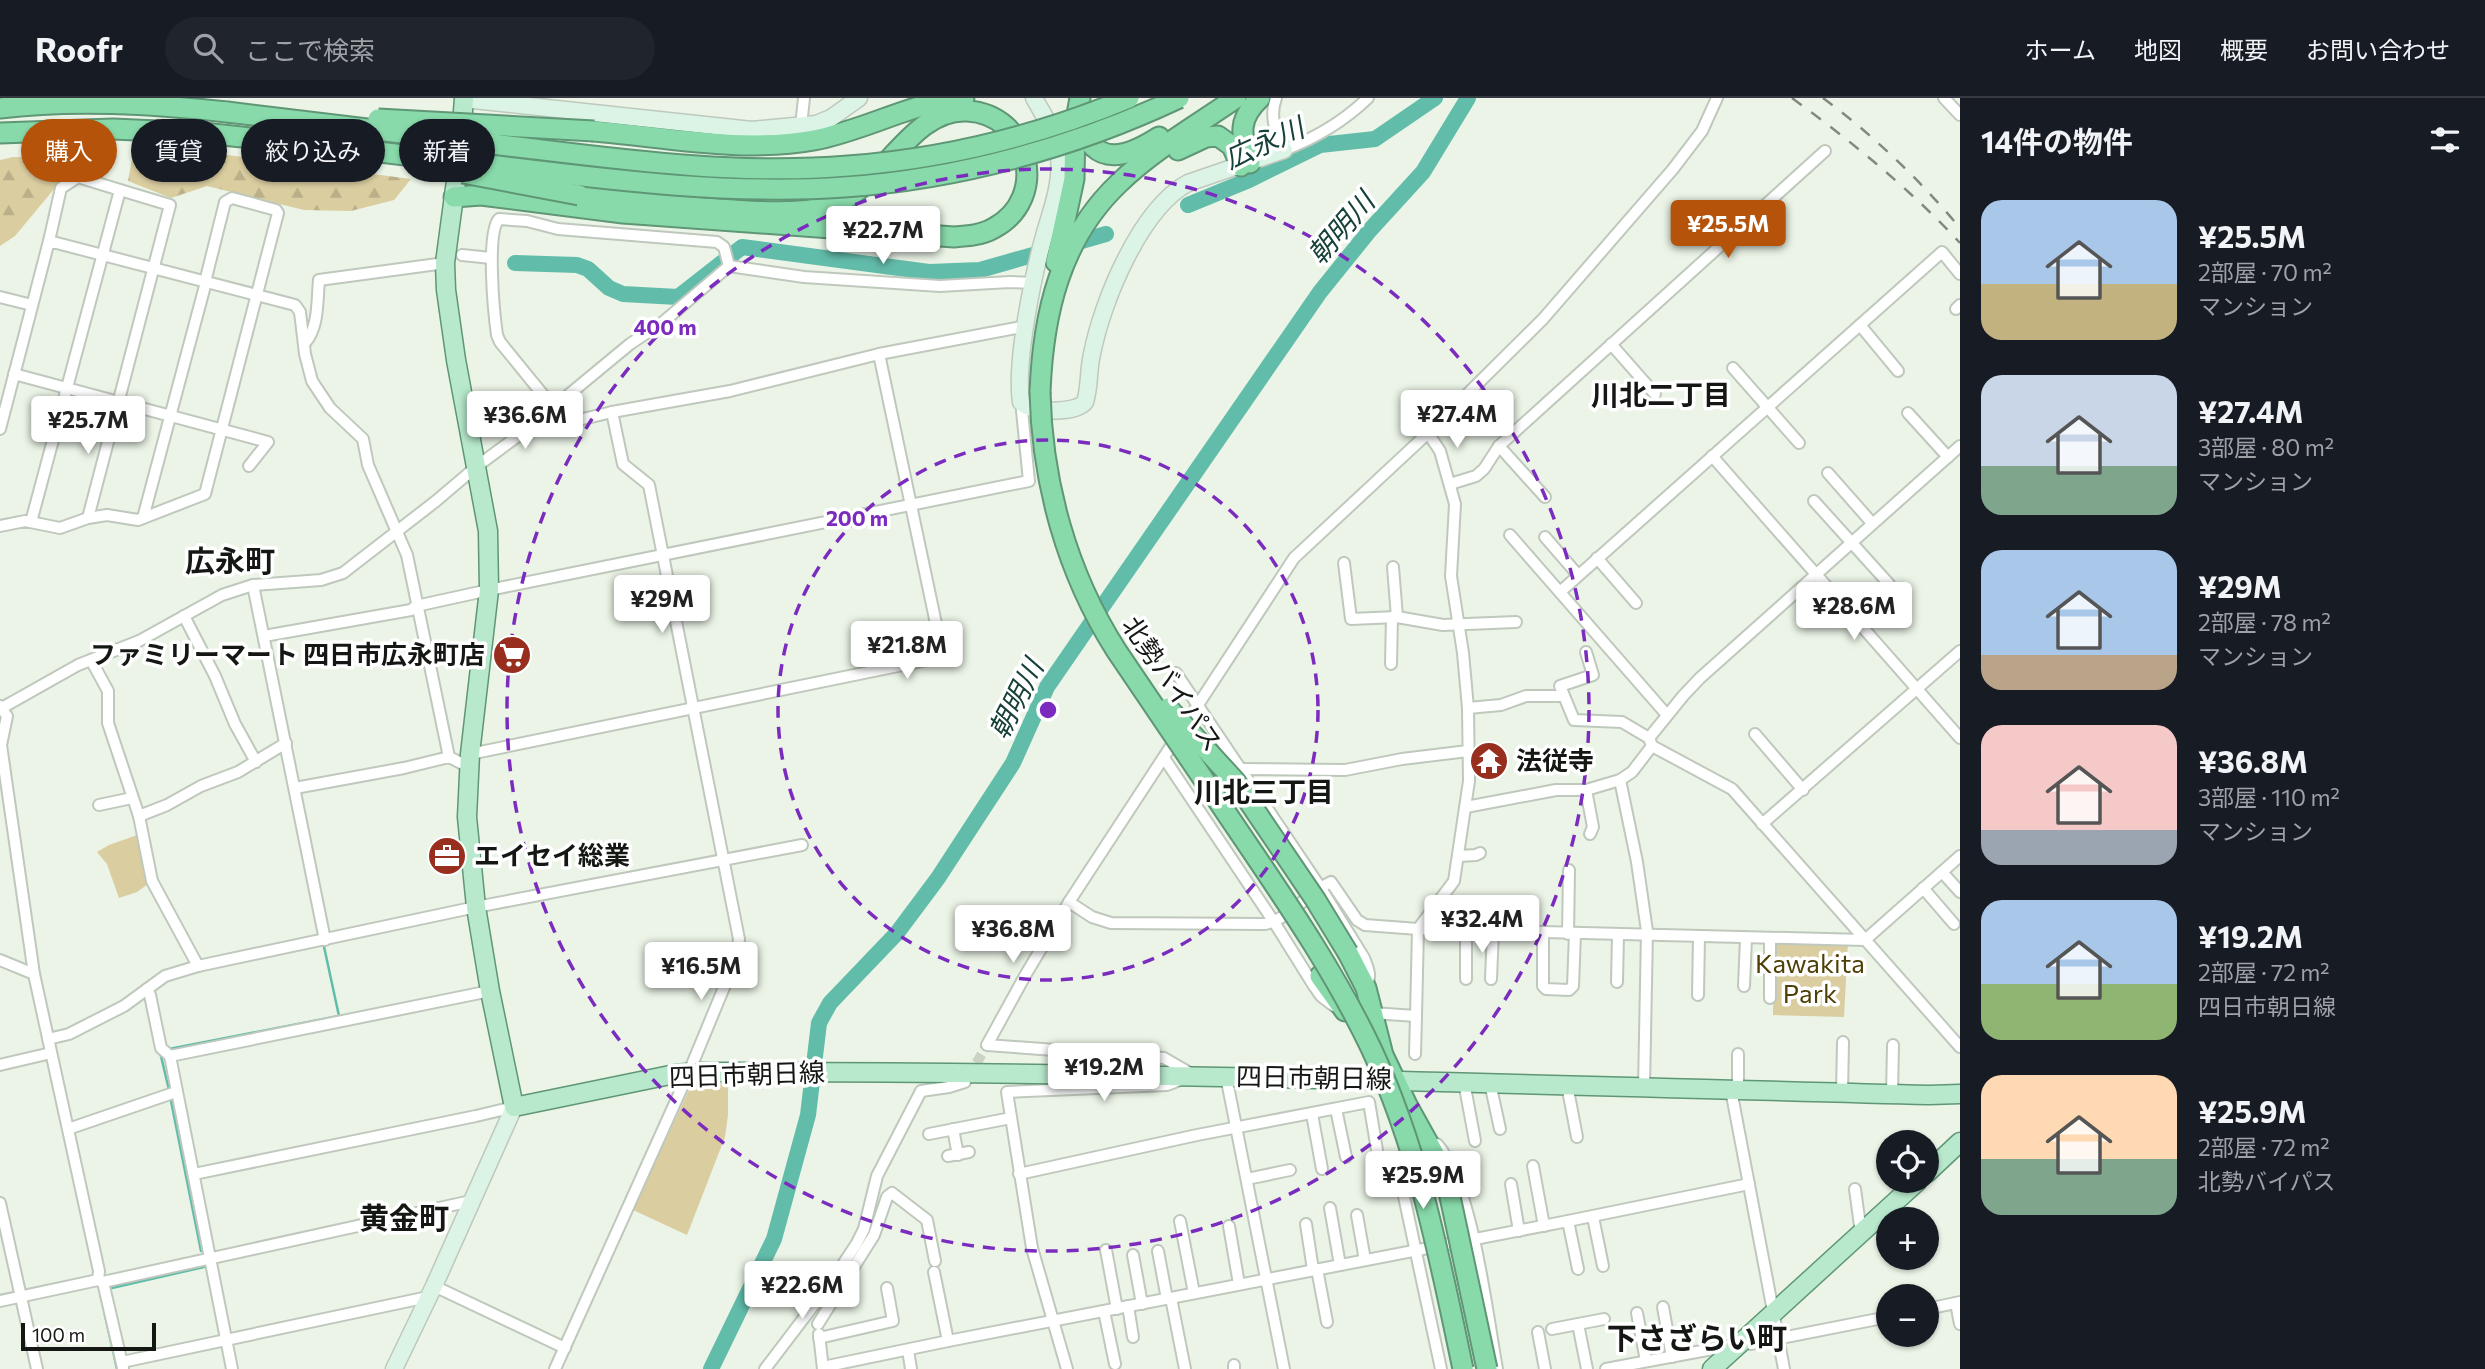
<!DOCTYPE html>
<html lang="ja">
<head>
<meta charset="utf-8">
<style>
  :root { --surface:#171b24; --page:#20242c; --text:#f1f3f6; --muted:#9ea1a6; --line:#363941; --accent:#b45309 }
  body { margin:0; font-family:Commissioner,"Noto Sans JP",sans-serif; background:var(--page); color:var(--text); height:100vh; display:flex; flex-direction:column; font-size:26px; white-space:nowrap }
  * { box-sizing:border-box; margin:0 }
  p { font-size:23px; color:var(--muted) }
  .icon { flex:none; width:38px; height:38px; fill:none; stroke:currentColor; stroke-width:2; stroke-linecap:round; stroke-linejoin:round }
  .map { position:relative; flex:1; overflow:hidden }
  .panel { display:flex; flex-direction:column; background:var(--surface); width:525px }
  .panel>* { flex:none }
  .hud { position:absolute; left:21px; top:21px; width:665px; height:63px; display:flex; gap:14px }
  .controls { position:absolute; left:1876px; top:1032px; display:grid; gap:14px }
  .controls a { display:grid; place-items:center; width:63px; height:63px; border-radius:50%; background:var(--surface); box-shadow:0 2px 5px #0004; font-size:35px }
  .scale { position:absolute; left:21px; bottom:18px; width:135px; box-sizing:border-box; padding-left:7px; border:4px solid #141713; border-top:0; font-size:19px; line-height:24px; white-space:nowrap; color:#141713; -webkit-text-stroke:5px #fff; paint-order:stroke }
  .price { position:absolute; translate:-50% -60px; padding:0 16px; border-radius:7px; background:#fff; color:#222; font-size:23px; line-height:46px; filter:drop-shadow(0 2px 4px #0008) }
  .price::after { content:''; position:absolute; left:50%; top:42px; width:21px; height:16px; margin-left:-10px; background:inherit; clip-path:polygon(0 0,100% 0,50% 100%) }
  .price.selected { background:var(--accent); color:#fff }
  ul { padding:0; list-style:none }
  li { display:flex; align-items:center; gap:21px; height:175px; padding:0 21px }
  li span { display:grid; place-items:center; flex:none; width:196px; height:140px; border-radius:21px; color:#555 }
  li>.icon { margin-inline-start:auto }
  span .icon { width:84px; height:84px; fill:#fffc; stroke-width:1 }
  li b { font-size:30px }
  h2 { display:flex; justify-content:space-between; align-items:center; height:84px; padding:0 21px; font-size:30px }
  .tag { padding:0 24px; border-radius:32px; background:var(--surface); box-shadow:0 2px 5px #0004; font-size:24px; line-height:63px }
  .tag.selected { background:var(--accent); color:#fff }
  header { display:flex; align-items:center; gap:42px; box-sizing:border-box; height:98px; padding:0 35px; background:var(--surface); border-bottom:2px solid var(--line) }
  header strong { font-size:33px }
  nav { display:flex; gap:38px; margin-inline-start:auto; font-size:24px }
  .search { width:490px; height:63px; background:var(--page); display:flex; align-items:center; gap:18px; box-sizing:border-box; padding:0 24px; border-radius:38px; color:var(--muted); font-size:26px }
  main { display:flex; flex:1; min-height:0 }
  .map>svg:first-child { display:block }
</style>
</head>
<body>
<header>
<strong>Roofr</strong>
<div class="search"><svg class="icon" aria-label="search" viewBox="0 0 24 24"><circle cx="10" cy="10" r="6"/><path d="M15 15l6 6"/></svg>ここで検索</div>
<nav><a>ホーム</a><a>地図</a><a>概要</a><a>お問い合わせ</a></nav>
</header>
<main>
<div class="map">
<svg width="1960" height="1271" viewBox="0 0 1960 1271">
  <defs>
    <pattern id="forest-firs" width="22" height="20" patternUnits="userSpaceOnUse" patternTransform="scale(1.75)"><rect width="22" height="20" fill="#dacda0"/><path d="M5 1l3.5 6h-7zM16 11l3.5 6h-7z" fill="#baaf89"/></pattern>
  </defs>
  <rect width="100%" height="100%" fill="#ebf4e7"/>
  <g fill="#dacda0">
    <polygon points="140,736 148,786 137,794 119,800 107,766 97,754 109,747"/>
    <polygon points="1774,842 1848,844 1844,919 1773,917"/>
    <polygon points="695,979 728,980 728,1017 725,1039 687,1137 633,1112"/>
  </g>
  <g fill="url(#forest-firs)">
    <polygon points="197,53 411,81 394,102 351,113 304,112 207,88 171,100 128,83 133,55"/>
    <polygon points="13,59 65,60 59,85 15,138 0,148 0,62"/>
  </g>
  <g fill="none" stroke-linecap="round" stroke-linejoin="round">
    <g stroke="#62bcaa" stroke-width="2.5">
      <polyline points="169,951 339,918 323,844"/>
      <polyline points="160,954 169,992"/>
      <polyline points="170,998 201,1153"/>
      <polyline points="112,1190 204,1169"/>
      <polyline points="101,1199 117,1271"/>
    </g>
    <g stroke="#62bcaa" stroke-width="16">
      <polyline points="1188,107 1249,82 1320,47 1375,41 1435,0"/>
      <polyline points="515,165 577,167 588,171 609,190 623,196 678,199 742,149 929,174 980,172 1106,136"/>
      <polyline points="711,1271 774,1141 808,1017 819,925 830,905 897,835 938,780 1013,665 1047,589 1089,528 1320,194 1370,132 1423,74 1468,0"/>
    </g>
    <polyline stroke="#cbd3c7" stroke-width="10" stroke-dasharray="10 5" stroke-linecap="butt" points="969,978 987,947"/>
    <defs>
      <g id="street">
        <path d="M1276,0C1269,19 1276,34 1284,52C1316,40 1343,24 1368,0"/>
        <polyline points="1944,0 1960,17"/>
        <polyline points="801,28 804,0"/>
        <polyline points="462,157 491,160"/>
        <path d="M729,168L724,149L717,144L558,131L527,123L499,121C486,135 494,216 497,237L500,244L566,325L612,314L730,293L879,256L1027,228"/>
        <polyline points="0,199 32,207"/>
        <polyline points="1956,211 1960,207"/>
        <polyline points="1860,227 1898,273"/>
        <path d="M305,245C319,229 317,203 319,182L445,165"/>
        <polyline points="1611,246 1655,296"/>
        <polyline points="1733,270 1799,345"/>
        <polyline points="14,276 268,344 249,368"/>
        <polyline points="1908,315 1948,359"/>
        <polyline points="0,331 49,143 295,207 300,214 305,256 312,283 330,310 363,341 368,367 407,457 449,659"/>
        <polyline points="1499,348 1545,399"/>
        <polyline points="1712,358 1960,640"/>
        <polyline points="1828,375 1872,425"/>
        <polyline points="1450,386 1476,378 1484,371 1499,348 1825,53"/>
        <polyline points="1814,403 1889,486"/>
        <polyline points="88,420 170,107 120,92"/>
        <polyline points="143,420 206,184"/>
        <polyline points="31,424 120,92 78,79 61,90 49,143"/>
        <polyline points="0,428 25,423 60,430 88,420 107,417 138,422 205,396 278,115 276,112 232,100 225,104 205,184"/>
        <polyline points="1510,437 1667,617"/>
        <polyline points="1545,439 1578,477"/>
        <polyline points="1597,460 1636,505"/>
        <polyline points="1344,465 1351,521 1397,519 1443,527 1516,524"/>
        <polyline points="1393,469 1397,519"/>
        <polyline points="253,487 325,842"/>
        <polyline points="1560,494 1942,154 1960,176"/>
        <polyline points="184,518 215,578 235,626 256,664"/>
        <polyline points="264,538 411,512 416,508 489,492 1029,383 1022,313 1024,307"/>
        <polyline points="1586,554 1593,577 1560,588 1574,622 1622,624 1649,640"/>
        <polyline points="91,562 108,593 108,625 139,718 152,783 198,868"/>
        <polyline points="1391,566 1392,519"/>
        <path d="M1176,575L1320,789L1364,860C1368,870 1372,878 1366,888"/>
        <polyline points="0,608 7,618 1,647 34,876 99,1173 98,1182"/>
        <polyline points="1468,610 1501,607 1526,598 1563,598"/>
        <polyline points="0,611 78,567 139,543 222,497 253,487 321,482 343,475 436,403 476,369 526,332 630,246 663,224 729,168 804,179 940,188 1010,184 1034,185"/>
        <polyline points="1755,636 1803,692"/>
        <polyline points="1652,648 1732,691 1960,949"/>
        <polyline points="470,656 937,560 942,554 879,256"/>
        <polyline points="1164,660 1274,824 1314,888 1321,898 1334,908"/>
        <polyline points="1241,671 1345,672 1402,661 1468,653"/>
        <polyline points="1620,682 1637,764 1647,833 1644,990"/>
        <polyline points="295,690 404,670 449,659 463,666 470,666"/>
        <polyline points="1586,692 1593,729 1590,736"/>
        <polyline points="99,707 132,700"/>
        <polyline points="1466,709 1556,692 1586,692 1620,682 1632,674 1652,648 1649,640 1683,598 1700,580 1960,348"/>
        <polyline points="139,718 167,707 201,688 238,674 286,645"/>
        <polyline points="1762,726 1960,553"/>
        <polyline points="1459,758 1476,757 1480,755"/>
        <polyline points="1942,774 1960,794"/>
        <polyline points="1923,790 1954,826"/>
        <path d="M1069,804L1092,819L1111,825L1265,826C1290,821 1308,794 1331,784L1357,822L1365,827L1418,831L1865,842L1960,758"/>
        <polyline points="1543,835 1543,888 1546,891 1569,892 1573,888 1575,836"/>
        <polyline points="1568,836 1569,772"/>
        <polyline points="0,862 34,876"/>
        <polyline points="1466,881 1466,832"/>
        <polyline points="1491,881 1493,833"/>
        <polyline points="1617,884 1618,837"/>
        <polyline points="1744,888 1746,840"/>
        <polyline points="147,891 150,897 161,950 170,958"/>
        <polyline points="1698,897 1699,838"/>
        <polyline points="1770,900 1770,841"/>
        <polyline points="1372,915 1416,918 1418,831 1454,783 1469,683 1468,610 1463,555 1451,478 1455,406 1440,353 1428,335"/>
        <polyline points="48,941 69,936 124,908 165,878 198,868 476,809 802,747"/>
        <polyline points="1415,956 1416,918"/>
        <polyline points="0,967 51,955"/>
        <polyline points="1190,975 1164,960 987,947 1026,876 1069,804 1294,460 1428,335 1543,221 1673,71 1702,33 1717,0"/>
        <polyline points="1226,978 1284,1271"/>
        <polyline points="1464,984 1475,1043"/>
        <polyline points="1490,985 1500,1031"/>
        <polyline points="1567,987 1577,1039"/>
        <polyline points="1731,992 1784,1271"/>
        <polyline points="1738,992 1738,956"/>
        <polyline points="1842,995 1843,944"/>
        <polyline points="1892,996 1893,947"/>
        <polyline points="1336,1011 1346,1059"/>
        <polyline points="1312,1016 1322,1071"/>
        <polyline points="68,1031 176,994"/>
        <polyline points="953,1031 958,1057"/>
        <polyline points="929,1036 1011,1020"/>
        <path d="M1437,1046C1472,1085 1487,1216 1497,1271"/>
        <polyline points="948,1058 969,1054"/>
        <polyline points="1533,1068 1544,1128"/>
        <polyline points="1406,1070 1402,1074 1402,1089 1441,1271"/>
        <polyline points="194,1076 476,1018 514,1009"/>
        <polyline points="1019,1076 1197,1037 1369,1004 1380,1070 1385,1073 1402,1074"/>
        <polyline points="1247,1081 1290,1072"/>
        <polyline points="1511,1086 1519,1133"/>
        <polyline points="1855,1091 1861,1135"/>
        <polyline points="0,1105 37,1271"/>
        <polyline points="1330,1110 1340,1167"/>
        <polyline points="1357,1117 1365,1162"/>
        <polyline points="1593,1119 1603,1168"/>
        <polyline points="1180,1123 1194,1195"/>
        <polyline points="1568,1123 1578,1171"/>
        <polyline points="1306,1126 1313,1172"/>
        <polyline points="1229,1128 1239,1186"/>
        <polyline points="1106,1152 1117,1211"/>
        <polyline points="1158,1153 1167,1201"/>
        <polyline points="1133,1157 1142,1206"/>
        <polyline points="1317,1171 1327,1224"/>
        <polyline points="934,1174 948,1243"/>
        <polyline points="103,1184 123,1270"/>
        <polyline points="434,1188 565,1250"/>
        <polyline points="1171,1200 1185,1271"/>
        <polyline points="0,1203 98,1182 103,1184 471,1103"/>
        <polyline points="1956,1205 1960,1226"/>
        <polyline points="1128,1208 1133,1239"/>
        <polyline points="1663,1209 1672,1259"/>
        <polyline points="1927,1211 1960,1204"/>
        <polyline points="1104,1213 1115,1266"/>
        <polyline points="1637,1215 1646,1263"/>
        <polyline points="818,1226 874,1137 887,1099 892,1095 927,1122 935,1163"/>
        <polyline points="1578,1226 1587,1271"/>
        <polyline points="1552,1231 1604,1221"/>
        <polyline points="1538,1234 1545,1271"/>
        <polyline points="819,1236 823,1271"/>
        <polyline points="819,1240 893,1223 887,1190"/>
        <polyline points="1751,1246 1888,1219"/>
        <polyline points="908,1252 911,1271"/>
        <polyline points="122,1264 428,1199"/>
        <polyline points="1234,1267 1234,1271"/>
        <polyline points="823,1269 948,1243 1568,1123 1749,1086"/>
        <polyline points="232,1271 170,958 490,893"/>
        <polyline points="555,1271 689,974 737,858 739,841 649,387 623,366 612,314"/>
        <polyline points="765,1271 832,1183 857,1145 864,1131 877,1078 921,993 949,989 965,984"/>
        <polyline points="1067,1271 1032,1150 1007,994 1167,987 1180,982"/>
        <polyline points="1606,1271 1734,1247"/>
      </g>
      <g id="secondary">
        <path d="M1034,0C1045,20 1057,36 1059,59C1062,86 1051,113 1044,138C1033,178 1015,264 1021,304C1032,315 1075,316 1085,304C1090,289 1088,272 1092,256C1102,204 1140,111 1188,85L1284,52"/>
        <polyline points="464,1 752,32 816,26 831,20 859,0"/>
        <polyline points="394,1271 434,1188 514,1009"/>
      </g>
      <g id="primary">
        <path d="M464,0L460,53L445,165L446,192L456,262L488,433L489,492L470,656L467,719L476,809L490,893L514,1009L675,976L698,974C1109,973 1518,986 1929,997L1960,996"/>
        <polyline points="1927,1075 1960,1044"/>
        <polyline points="1712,1271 1918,1083"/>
      </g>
      <g id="highway">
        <path d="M0,10C75,1 151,6 227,14"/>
        <path d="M1080,25C1095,71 1128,59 1159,39"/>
        <path d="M594,33C666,39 743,55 814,42C864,33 915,3 964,0"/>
        <polyline points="0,35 113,31 203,35"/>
        <polyline points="1178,52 1206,39 1218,38 1232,48 1241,68"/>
        <path d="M1250,65C1241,36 1237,22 1260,0"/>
        <path d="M454,99L481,97L623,115L954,139C968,138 982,137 994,130C1050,100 1030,16 967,13C912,10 884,86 837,105C809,116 776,114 748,113C691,110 635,104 579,97"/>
        <polyline points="1056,164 1074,81 1075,27 1080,0"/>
        <path d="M1040,294C1043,216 1060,141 1119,85C1153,52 1197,27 1236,0"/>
        <polyline points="1348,855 1366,890 1383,957 1407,1007 1437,1061 1449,1094"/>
        <polyline points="1320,878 1345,913"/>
      </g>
    </defs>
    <use href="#street" stroke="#bfc8bc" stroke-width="14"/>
    <use href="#secondary" stroke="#bfc8bc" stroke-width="19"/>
    <use href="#primary" stroke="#5f9675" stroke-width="21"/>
    <use href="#highway" stroke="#5f9675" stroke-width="23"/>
    <use href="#street" stroke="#fff" stroke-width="10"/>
    <use href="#secondary" stroke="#dbf4e6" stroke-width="16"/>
    <use href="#primary" stroke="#b8e9cc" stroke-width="18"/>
    <use href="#highway" stroke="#88daaa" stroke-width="19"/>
    <g stroke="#838981" stroke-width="2.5" stroke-dasharray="12 12" stroke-linecap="butt">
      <path d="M1792,0C1852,44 1909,90 1960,145"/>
      <path d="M1823,0C1873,37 1920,82 1960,130"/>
    </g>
    <defs>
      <g id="highway-bridge">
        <path d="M227,14C326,26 426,38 526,50C633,63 740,77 848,68C944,61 1040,37 1129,0"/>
        <polyline points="378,21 594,33"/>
        <path d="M203,35C301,45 399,56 497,68C612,82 728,97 844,89C960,81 1075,49 1179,0"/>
        <polyline points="463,75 579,97"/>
        <path d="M1040,294C1042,385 1067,475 1116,552C1161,618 1206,684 1250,750C1294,815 1337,879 1371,950C1419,1052 1440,1162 1463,1271"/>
        <polyline points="1168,610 1235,683 1315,801 1348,855"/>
        <polyline points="1449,1094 1487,1271"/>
      </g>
    </defs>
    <use href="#highway-bridge" stroke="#5f9675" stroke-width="23" stroke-linecap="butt"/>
    <use href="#highway-bridge" stroke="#88daaa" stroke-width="19"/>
  </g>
  <g fill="none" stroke="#7b2cbf" stroke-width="3.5" stroke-dasharray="12 9">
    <circle cx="1048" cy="612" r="270"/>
    <circle cx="1048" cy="612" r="541"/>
  </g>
  <defs>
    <symbol id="supermarket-disc" viewBox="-11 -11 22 22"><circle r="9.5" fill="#982f1e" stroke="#fff"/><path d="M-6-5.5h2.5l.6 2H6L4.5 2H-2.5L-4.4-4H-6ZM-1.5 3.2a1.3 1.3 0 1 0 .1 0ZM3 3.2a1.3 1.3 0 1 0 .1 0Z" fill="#fff"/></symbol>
    <symbol id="temple-disc" viewBox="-11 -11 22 22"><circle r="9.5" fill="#982f1e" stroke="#fff"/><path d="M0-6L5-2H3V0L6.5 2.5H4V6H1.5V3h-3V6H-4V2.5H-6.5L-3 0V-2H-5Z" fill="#fff"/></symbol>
    <symbol id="office-disc" viewBox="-11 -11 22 22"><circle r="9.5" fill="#982f1e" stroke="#fff"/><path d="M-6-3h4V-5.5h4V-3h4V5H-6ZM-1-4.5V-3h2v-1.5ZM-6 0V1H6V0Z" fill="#fff"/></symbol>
  </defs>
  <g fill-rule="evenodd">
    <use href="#supermarket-disc" x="490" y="535" width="44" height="44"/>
    <use href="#temple-disc" x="1467" y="641" width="44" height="44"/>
    <use href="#office-disc" x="425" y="736" width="44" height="44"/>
  </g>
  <g text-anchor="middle" stroke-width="7" stroke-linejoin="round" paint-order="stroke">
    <g font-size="26" font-weight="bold" fill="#141713" stroke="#fff" text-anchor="start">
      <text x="485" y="566" text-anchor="end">ファミリーマート 四日市広永町店</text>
      <text x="1516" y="672">法従寺</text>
      <text x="474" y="767">エイセイ総業</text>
    </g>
    <g font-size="26" fill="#141713" stroke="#fff">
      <text transform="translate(1172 586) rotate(56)" y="9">北勢バイパス</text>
      <text transform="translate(747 977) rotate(-2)" y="9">四日市朝日線</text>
      <text transform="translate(1314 980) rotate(1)" y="9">四日市朝日線</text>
    </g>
    <g font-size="26" fill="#4d3f05" stroke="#fff">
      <text x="1810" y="875">Kawakita<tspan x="1810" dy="30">Park</tspan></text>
    </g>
    <g font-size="28" font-style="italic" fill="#174139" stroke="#fff">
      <text transform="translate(1264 45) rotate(-24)" y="10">広永川</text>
      <text transform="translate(1341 130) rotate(-49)" y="10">朝明川</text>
      <text transform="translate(1016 601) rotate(-63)" y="10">朝明川</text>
    </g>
    <g font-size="28" font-weight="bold" fill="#141713" stroke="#fff">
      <text x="1661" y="307">川北二丁目</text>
      <text x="1264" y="704">川北三丁目</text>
    </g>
    <g font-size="30" font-weight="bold" fill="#141713" stroke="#fff">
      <text x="230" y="474">広永町</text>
      <text x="404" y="1131">黄金町</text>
      <text x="1697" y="1251">下さざらい町</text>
    </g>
  </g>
  <circle cx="1048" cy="612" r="10" fill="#7b2cbf" stroke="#fff" stroke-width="3.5"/>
  <g font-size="21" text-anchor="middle" font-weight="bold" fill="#7b2cbf" stroke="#fff" stroke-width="7" stroke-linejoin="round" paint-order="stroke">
    <text x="665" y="237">400 m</text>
    <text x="857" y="428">200 m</text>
  </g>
</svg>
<div class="controls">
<a><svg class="icon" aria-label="locate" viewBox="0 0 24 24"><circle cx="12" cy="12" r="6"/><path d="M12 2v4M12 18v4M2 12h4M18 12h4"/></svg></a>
<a>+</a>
<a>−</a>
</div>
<div class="scale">100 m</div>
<b class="price selected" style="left:1728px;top:162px">¥25.5M</b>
<b class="price" style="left:883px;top:168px">¥22.7M</b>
<b class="price" style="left:1457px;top:352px">¥27.4M</b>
<b class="price" style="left:525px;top:353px">¥36.6M</b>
<b class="price" style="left:88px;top:358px">¥25.7M</b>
<b class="price" style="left:662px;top:537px">¥29M</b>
<b class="price" style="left:1854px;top:544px">¥28.6M</b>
<b class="price" style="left:907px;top:583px">¥21.8M</b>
<b class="price" style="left:1482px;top:857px">¥32.4M</b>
<b class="price" style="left:1013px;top:867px">¥36.8M</b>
<b class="price" style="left:701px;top:904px">¥16.5M</b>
<b class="price" style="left:1104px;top:1005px">¥19.2M</b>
<b class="price" style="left:1423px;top:1113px">¥25.9M</b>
<b class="price" style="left:802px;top:1223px">¥22.6M</b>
<div class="hud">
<a class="tag selected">購入</a>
<a class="tag">賃貸</a>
<a class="tag">絞り込み</a>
<a class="tag">新着</a>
</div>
</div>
<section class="panel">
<h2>14件の物件<svg class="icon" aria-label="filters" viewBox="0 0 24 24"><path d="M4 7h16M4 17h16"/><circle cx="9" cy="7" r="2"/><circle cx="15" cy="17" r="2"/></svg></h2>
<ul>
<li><span style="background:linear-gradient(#a9c7e8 60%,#c2b280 0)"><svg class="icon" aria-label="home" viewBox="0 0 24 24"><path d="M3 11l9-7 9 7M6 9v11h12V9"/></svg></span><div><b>¥25.5M</b><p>2部屋 · 70 m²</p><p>マンション</p></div></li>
<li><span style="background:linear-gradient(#c9d6e8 65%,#7fa58c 0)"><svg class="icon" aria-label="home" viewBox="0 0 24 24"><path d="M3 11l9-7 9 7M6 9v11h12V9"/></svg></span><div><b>¥27.4M</b><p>3部屋 · 80 m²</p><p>マンション</p></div></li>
<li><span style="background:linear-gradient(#a9c7e8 75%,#b9a48a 0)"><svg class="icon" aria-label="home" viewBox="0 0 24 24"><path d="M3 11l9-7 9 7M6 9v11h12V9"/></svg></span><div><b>¥29M</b><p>2部屋 · 78 m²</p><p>マンション</p></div></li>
<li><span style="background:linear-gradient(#f6c9c9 75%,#9aa5b1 0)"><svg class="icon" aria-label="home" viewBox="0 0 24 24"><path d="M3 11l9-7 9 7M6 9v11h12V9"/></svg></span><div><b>¥36.8M</b><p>3部屋 · 110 m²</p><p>マンション</p></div></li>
<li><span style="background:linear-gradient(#a9c7e8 60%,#8fb573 0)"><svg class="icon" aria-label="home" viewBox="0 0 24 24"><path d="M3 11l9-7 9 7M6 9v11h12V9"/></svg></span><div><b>¥19.2M</b><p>2部屋 · 72 m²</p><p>四日市朝日線</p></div></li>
<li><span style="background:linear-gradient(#ffd9b3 60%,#7fa58c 0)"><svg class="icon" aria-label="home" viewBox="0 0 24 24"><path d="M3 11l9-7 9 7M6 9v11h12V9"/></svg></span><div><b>¥25.9M</b><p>2部屋 · 72 m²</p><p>北勢バイパス</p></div></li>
</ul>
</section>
</main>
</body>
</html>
